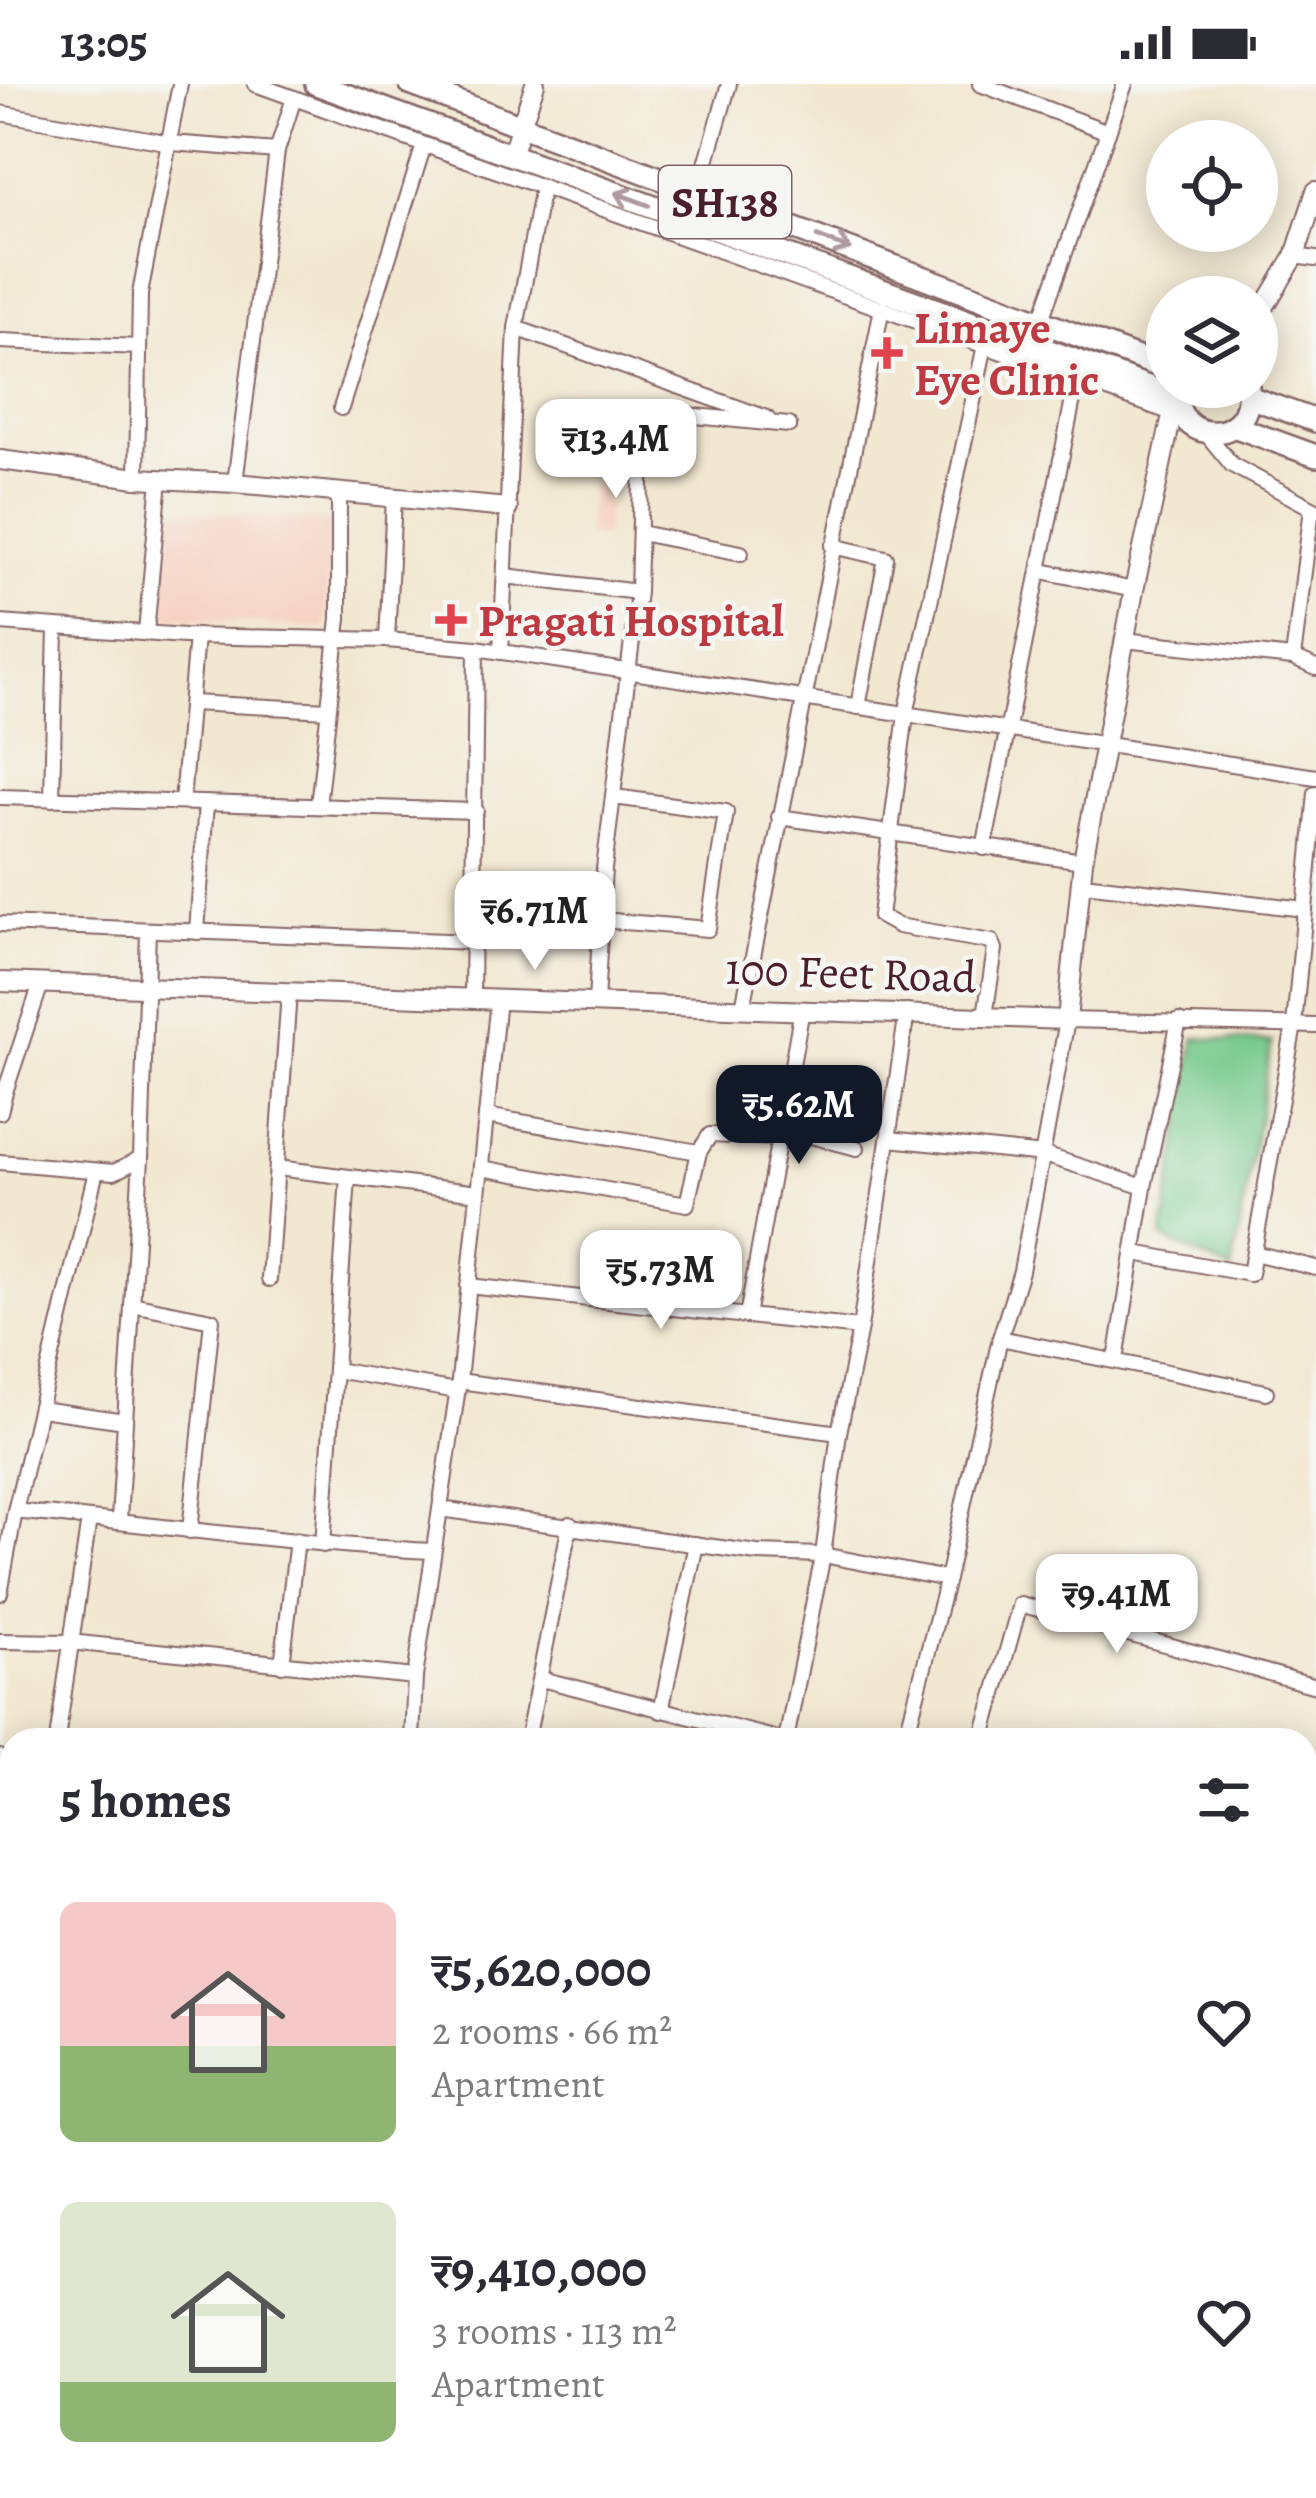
<!DOCTYPE html>
<html lang="en">
<head>
<meta charset="utf-8">
<style>
  :root { --surface:#fff; --page:#f2f2f3; --text:#2b2b33; --muted:#7c7c81; --accent:#111827 }
  body { margin:0; font-family:Alegreya,serif; background:var(--page); color:var(--text); height:100vh; display:flex; flex-direction:column; font-size:45px; white-space:nowrap }
  * { box-sizing:border-box; margin:0 }
  p { font-size:39px; color:var(--muted) }
  .icon { flex:none; width:66px; height:66px; fill:none; stroke:currentColor; stroke-width:2; stroke-linecap:round; stroke-linejoin:round }
  .map { position:relative; flex:1; overflow:hidden }
  .side { position:absolute; left:0px; top:1644px; width:1317px; height:771px; display:flex; flex-direction:column; background:var(--surface); border-radius:36px 36px 0 0; box-shadow:0 6px 30px #0003 }
  .side>* { flex:none }
  .buttons { position:absolute; left:1146px; top:36px; display:grid; gap:24px }
  .buttons a { display:grid; place-items:center; width:132px; height:132px; border-radius:50%; background:var(--surface); box-shadow:0 6px 30px #0003; font-size:60px }
  .price { position:absolute; translate:-50% -102px; padding:0 27px; border-radius:24px; background:#fff; color:#222; font-size:39px; line-height:78px; filter:drop-shadow(0 3px 6px #0008) }
  .price::after { content:''; position:absolute; left:50%; top:72px; width:36px; height:27px; margin-left:-18px; background:inherit; clip-path:polygon(0 0,100% 0,50% 100%) }
  .price.selected { background:var(--accent); color:#fff }
  ul { padding:0; list-style:none }
  li { display:flex; align-items:center; gap:36px; height:300px; padding:0 60px }
  li span { display:grid; place-items:center; flex:none; width:336px; height:240px; border-radius:18px; color:#555 }
  li>.icon { margin-inline-start:auto }
  span .icon { width:144px; height:144px; fill:#fffc; stroke-width:1 }
  li b { font-size:51px }
  h2 { display:flex; justify-content:space-between; align-items:center; height:144px; padding:0 60px; font-size:51px }
  .status { display:flex; justify-content:space-between; align-items:center; height:84px; padding:0 60px; background:var(--surface); direction:ltr }
  .status svg { height:33px; fill:currentColor }
  .map>svg:first-child { display:block }
</style>
</head>
<body>
<div class="status"><b>13:05</b><svg viewBox="0 0 49 12"><path d="M0 12V9h3v3zM5 12V6h3v6zM10 12V3h3v9zM15 12V0h3v12zM26 1h20v11H26zM47 4h2v5h-2z"/></svg></div>
<div class="map">
<svg width="1316" height="2414" viewBox="0 0 1316 2414">
  <rect width="100%" height="100%" fill="#f6f6f2"/>
  <filter id="ink" filterUnits="userSpaceOnUse"><feTurbulence type="fractalNoise" baseFrequency=".00833" numOctaves="2"/><feDisplacementMap in="SourceGraphic" scale="24" xChannelSelector="R" yChannelSelector="G"/><feConvolveMatrix kernelMatrix="1 2 1 2 8 2 1 2 1" color-interpolation-filters="sRGB"/></filter>
  <filter id="wash" filterUnits="userSpaceOnUse"><feTurbulence type="fractalNoise" baseFrequency=".004" numOctaves="4" result="noise"/><feDisplacementMap in="SourceGraphic" scale="48" xChannelSelector="R" yChannelSelector="G"/><feGaussianBlur stdDeviation="2.7" result="paint"/><feColorMatrix in="noise" values="0 0 0 0 0 0 0 0 0 0 0 0 0 0 0 0 0 1.4 0 .05"/><feComposite in="paint" operator="in"/></filter>
  <g filter="url(#wash)">
    <rect width="100%" height="100%" fill="#f2e7d0"/>
    <g fill="#f6d2c3">
      <polygon points="555,311 619,318 605,453 586,451 596,357 551,352"/>
      <polygon points="164,426 331,437 326,544 160,532"/>
    </g>
    <polygon fill="#76c98c" stroke="#60745c" stroke-width="3" points="1195,954 1272,958 1232,1187 1162,1154"/>
  </g>
  <g filter="url(#ink)">
    <g fill="none" stroke-linecap="round" stroke-linejoin="round">
      <defs>
        <g id="minor">
          <polyline points="255,0 1172,329"/>
          <polyline points="980,0 1108,48"/>
          <polyline points="0,29 171,59 277,67"/>
          <polyline points="542,103 516,244 767,334"/>
          <polyline points="698,108 729,0"/>
          <polyline points="1295,172 1316,175"/>
          <polyline points="1041,236 1125,0"/>
          <polyline points="0,257 139,263"/>
          <polyline points="985,261 906,630 880,832 898,842 992,858 995,865 985,932"/>
          <polyline points="341,324 424,61"/>
          <polyline points="1205,348 1232,381 1316,426"/>
          <polyline points="137,394 140,210 180,0"/>
          <polyline points="235,399 277,67 294,14"/>
          <polyline points="1312,424 1293,574 1316,584"/>
          <polyline points="640,449 741,469"/>
          <polyline points="833,462 886,474 858,623"/>
          <polyline points="1042,487 1134,506"/>
          <polyline points="505,492 638,508"/>
          <polyline points="0,539 185,552 387,556 476,564 1316,693"/>
          <polyline points="146,549 160,395"/>
          <polyline points="387,556 394,414"/>
          <polyline points="1124,556 1293,574"/>
          <polyline points="501,568 516,244"/>
          <polyline points="191,619 328,626"/>
          <polyline points="0,713 476,727"/>
          <polyline points="52,715 56,543"/>
          <polyline points="182,718 196,552"/>
          <polyline points="318,722 339,534 339,414"/>
          <polyline points="779,733 1083,777"/>
          <polyline points="984,764 1077,295"/>
          <polyline points="1083,800 1305,825"/>
          <polyline points="601,836 708,845 726,728 614,713"/>
          <polyline points="0,840 473,858"/>
          <polyline points="197,848 206,719"/>
          <polyline points="472,914 476,564"/>
          <polyline points="596,918 604,785 638,508 643,327 789,341"/>
          <polyline points="743,923 882,224"/>
          <polyline points="0,1007 5,1008 41,900"/>
          <polyline points="0,1028 5,1008"/>
          <polyline points="486,1032 699,1068 710,1051 779,1054"/>
          <polyline points="780,1044 857,1064"/>
          <polyline points="889,1055 1044,1071 1144,1103"/>
          <polyline points="0,1078 114,1088 141,1075 148,846"/>
          <polyline points="277,1084 478,1109"/>
          <polyline points="481,1084 687,1120 699,1068"/>
          <polyline points="1135,1169 1250,1190 1294,941 1316,709"/>
          <polyline points="1254,1169 1316,1184"/>
          <polyline points="269,1195 289,908"/>
          <polyline points="468,1202 860,1244"/>
          <polyline points="132,1220 212,1236 190,1447"/>
          <polyline points="747,1232 802,925"/>
          <polyline points="1000,1254 1266,1308"/>
          <polyline points="1116,1276 1144,1103 1179,937"/>
          <polyline points="335,1286 457,1307"/>
          <polyline points="459,1297 839,1349"/>
          <polyline points="40,1325 125,1337"/>
          <polyline points="440,1425 757,1469 823,1471 947,1495"/>
          <path d="M15,1427C155,1441 293,1460 433,1467"/>
          <polyline points="119,1436 141,1075"/>
          <polyline points="323,1461 348,1093"/>
          <polyline points="0,1509 15,1427 96,1087"/>
          <polyline points="0,1557 69,1558 415,1593"/>
          <polyline points="282,1581 297,1456"/>
          <polyline points="541,1595 782,1656"/>
          <polyline points="661,1627 696,1460"/>
          <polyline points="57,1656 89,1435"/>
          <polyline points="412,1656 415,1593 459,1297 498,915"/>
          <polyline points="527,1656 570,1440"/>
          <polyline points="786,1656 823,1471 839,1349 860,1244 907,928"/>
          <polyline points="905,1656 947,1495 1000,1254 1021,1187 1067,936 1316,942"/>
          <polyline points="982,1656 1020,1520 1316,1602"/>
          <polyline points="0,1673 12,1682"/>
          <polyline points="0,1705 12,1710"/>
          <polyline points="1305,1840 1316,1842"/>
          <polyline points="1305,1951 1316,1954"/>
          <polyline points="5,2000 12,1968"/>
          <polyline points="0,2093 12,2095"/>
          <polyline points="1305,2118 1316,2121"/>
          <polyline points="0,2168 12,2171"/>
          <polyline points="1305,2224 1316,2226"/>
          <polyline points="0,2246 12,2249"/>
          <polyline points="0,2320 12,2323"/>
          <polyline points="1305,2354 1316,2318"/>
          <polyline points="0,2385 12,2389"/>
          <polyline points="61,2403 98,2414"/>
          <polyline points="551,2403 564,2408"/>
          <polyline points="933,2403 950,2414"/>
          <polyline points="123,2414 126,2403"/>
          <polyline points="248,2414 251,2403"/>
          <polyline points="424,2414 427,2403"/>
          <polyline points="636,2414 638,2403"/>
          <polyline points="725,2414 728,2403"/>
          <polyline points="809,2414 812,2403"/>
          <polyline points="1152,2414 1156,2403"/>
          <polyline points="1286,2414 1289,2403"/>
        </g>
        <g id="major">
          <polyline points="511,71 535,0"/>
          <polyline points="1257,235 1295,172 1316,107"/>
          <polyline points="0,376 137,394 235,399 508,424"/>
          <polyline points="0,898 1067,936 1083,777 1134,506 1176,313"/>
        </g>
        <g id="highway">
          <polyline points="316,0 1176,313"/>
          <polyline points="410,0 1167,285"/>
          <path d="M1177,304C1171,362 1255,364 1248,303"/>
          <polyline points="1249,313 1316,337"/>
          <polyline points="1233,342 1316,372"/>
        </g>
      </defs>
      <use href="#minor" stroke="#856565" stroke-width="18"/>
      <use href="#major" stroke="#856565" stroke-width="22"/>
      <use href="#highway" stroke="#856565" stroke-width="26"/>
      <use href="#minor" stroke="#fff" stroke-width="14"/>
      <use href="#major" stroke="#fff" stroke-width="18"/>
      <use href="#highway" stroke="#fff" stroke-width="21"/>
    </g>
    <defs><path id="oneway-shaft" d="M-6 0H5M1.5-3L5.5 0L1.5 3" fill="none" stroke-width="1.6" stroke-linecap="round" stroke-linejoin="round" transform="scale(3)"/></defs>
    <g stroke="#ae9aa0">
      <use href="#oneway-shaft" transform="translate(632 115) rotate(-160)"/>
      <use href="#oneway-shaft" transform="translate(834 159) rotate(21)"/>
    </g>
  </g>
  <g fill="#e0444e" stroke="#f6f6f2" stroke-width="4.5">
    <path d="M881 251h12v12h12v12h-12v12h-12v-12h-12v-12h12z"/>
    <path d="M445 518h12v12h12v12h-12v12h-12v-12h-12v-12h12z"/>
  </g>
  <g text-anchor="middle" stroke-width="9" stroke-linejoin="round" paint-order="stroke">
    <rect fill="#f6f6f2" stroke="#7e6067" stroke-width="3" x="659" y="82" width="132" height="72" rx="9"/>
    <g font-size="42" font-weight="bold" fill="#4a1f2b">
      <text x="725" y="133">SH138</text>
    </g>
    <g font-size="45" font-weight="bold" fill="#be3a42" stroke="#f6f6f2" text-anchor="start">
      <text x="914" y="259">Limaye<tspan x="914" dy="52">Eye Clinic</tspan></text>
      <text x="478" y="552">Pragati Hospital</text>
    </g>
    <g font-size="45" fill="#4a1f2b" stroke="#f6f6f2">
      <text transform="translate(851 888) rotate(2)" y="16">100 Feet Road</text>
    </g>
  </g>
</svg>
<div class="buttons">
<a><svg class="icon" aria-label="locate" viewBox="0 0 24 24"><circle cx="12" cy="12" r="6"/><path d="M12 2v4M12 18v4M2 12h4M18 12h4"/></svg></a>
<a><svg class="icon" aria-label="layers" viewBox="0 0 24 24"><path d="M12 4l9 5-9 5-9-5zM3 14l9 5 9-5"/></svg></a>
</div>
<b class="price" style="left:616px;top:417px">₹13.4M</b>
<b class="price" style="left:535px;top:889px">₹6.71M</b>
<b class="price selected" style="left:799px;top:1083px">₹5.62M</b>
<b class="price" style="left:661px;top:1248px">₹5.73M</b>
<b class="price" style="left:1117px;top:1572px">₹9.41M</b>
<section class="side">
<h2>5 homes<svg class="icon" aria-label="filters" viewBox="0 0 24 24"><path d="M4 7h16M4 17h16"/><circle cx="9" cy="7" r="2"/><circle cx="15" cy="17" r="2"/></svg></h2>
<ul>
<li><span style="background:linear-gradient(#f6c9c9 60%,#8fb573 0)"><svg class="icon" aria-label="home" viewBox="0 0 24 24"><path d="M3 11l9-7 9 7M6 9v11h12V9"/></svg></span><div><b>₹5,620,000</b><p>2 rooms · 66 m²</p><p>Apartment</p></div><svg class="icon" aria-label="heart" viewBox="0 0 24 24"><path d="M12 20l-8-8c-3-5 5-10 8-4 3-6 11-1 8 4z"/></svg></li>
<li><span style="background:linear-gradient(#dfe7d0 75%,#8fb573 0)"><svg class="icon" aria-label="home" viewBox="0 0 24 24"><path d="M3 11l9-7 9 7M6 9v11h12V9"/></svg></span><div><b>₹9,410,000</b><p>3 rooms · 113 m²</p><p>Apartment</p></div><svg class="icon" aria-label="heart" viewBox="0 0 24 24"><path d="M12 20l-8-8c-3-5 5-10 8-4 3-6 11-1 8 4z"/></svg></li>
</ul>
</section>
</div>
</body>
</html>
